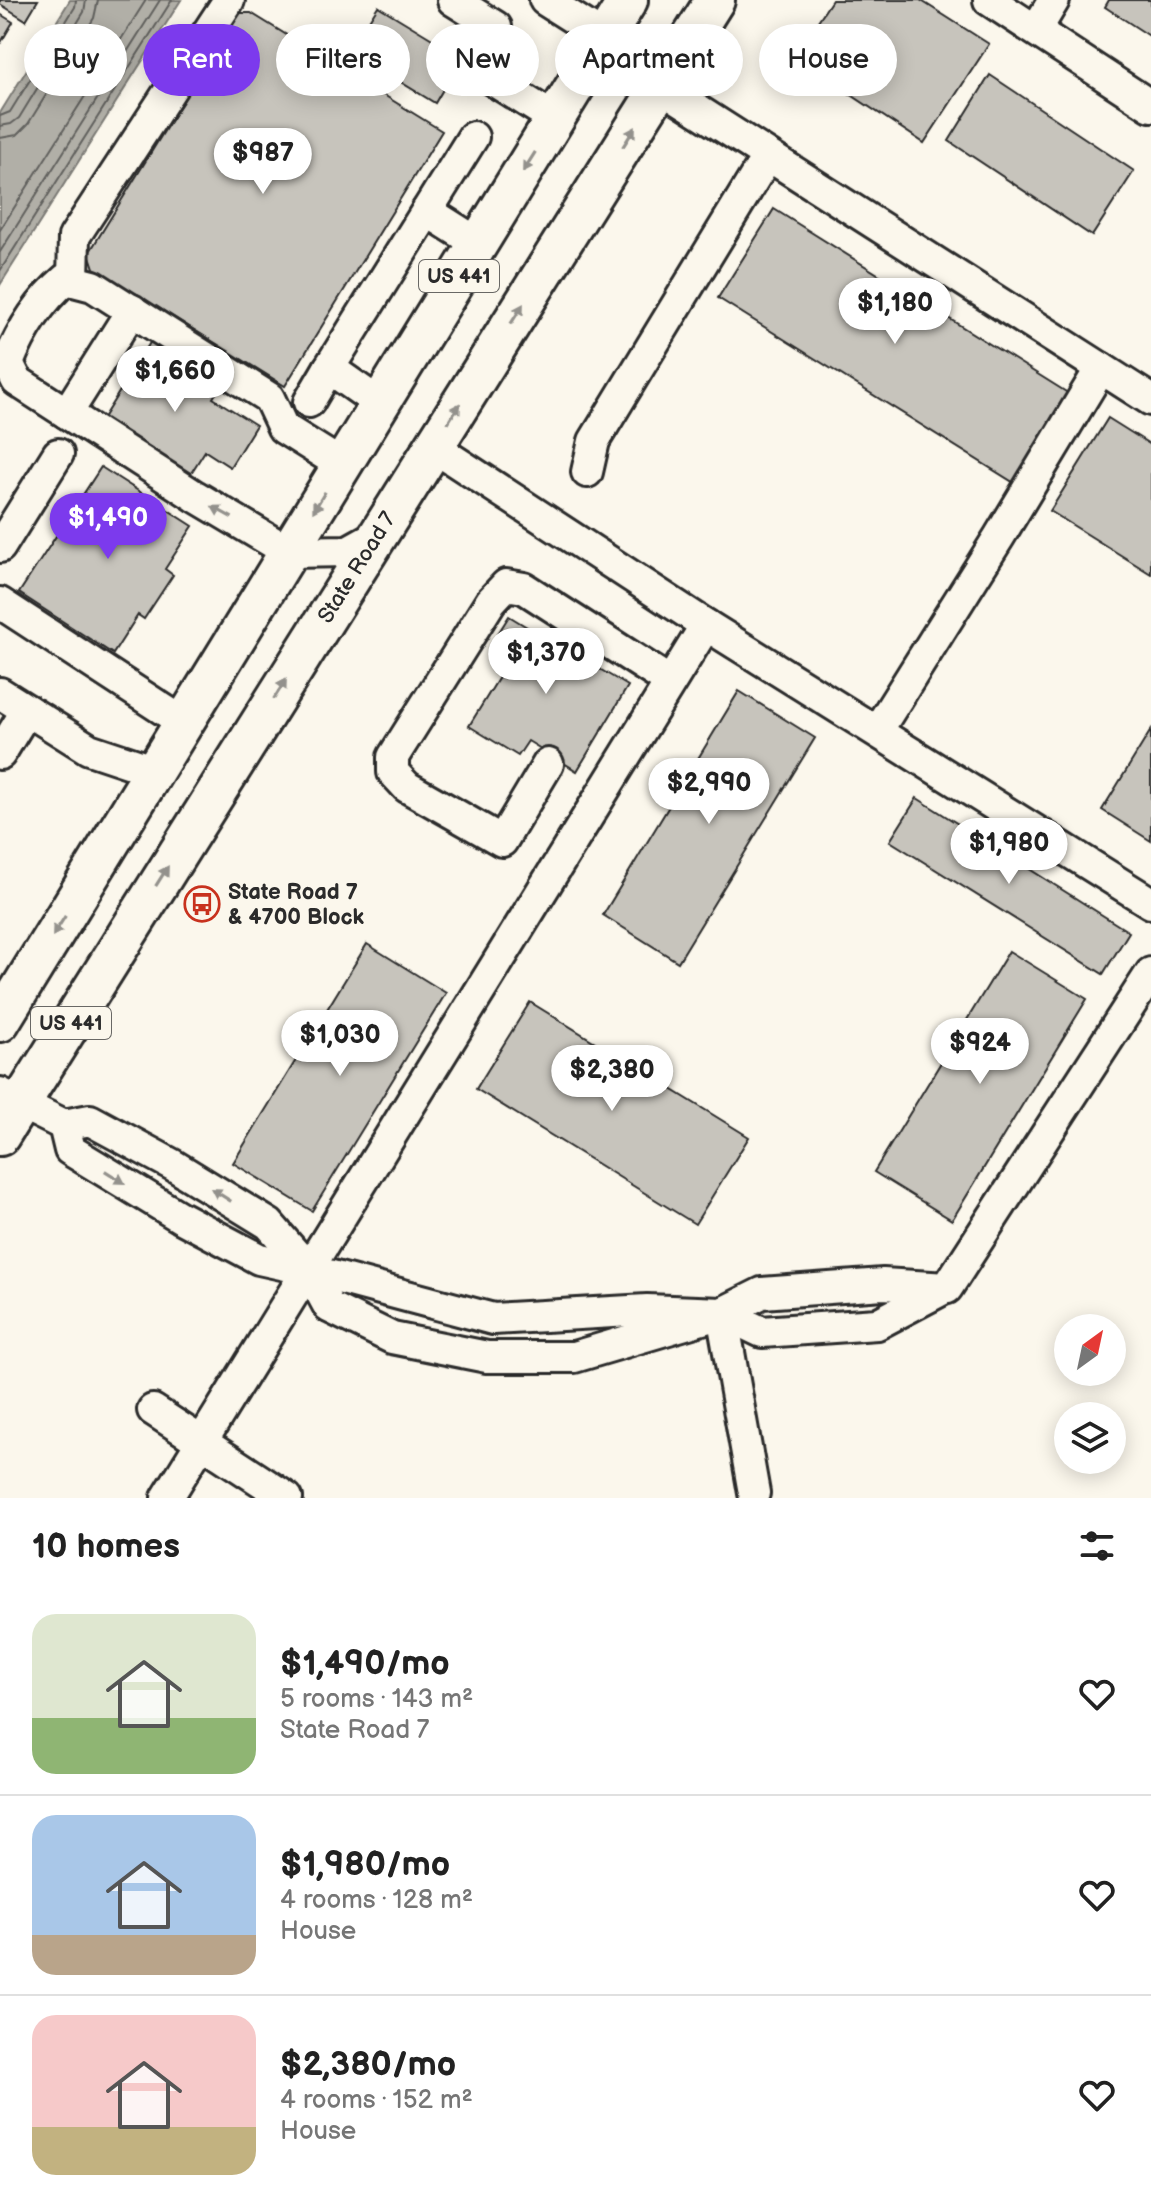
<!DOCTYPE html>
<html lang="en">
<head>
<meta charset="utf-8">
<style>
  :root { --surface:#fff; --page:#f2f2f2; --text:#222; --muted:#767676; --line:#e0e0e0; --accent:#7c3aed }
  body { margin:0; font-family:"Balsamiq Sans",sans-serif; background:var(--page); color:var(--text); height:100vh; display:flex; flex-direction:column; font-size:30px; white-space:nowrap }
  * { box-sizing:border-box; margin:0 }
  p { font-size:26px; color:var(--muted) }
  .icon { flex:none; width:44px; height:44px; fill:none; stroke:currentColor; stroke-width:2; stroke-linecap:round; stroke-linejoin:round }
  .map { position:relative; height:1498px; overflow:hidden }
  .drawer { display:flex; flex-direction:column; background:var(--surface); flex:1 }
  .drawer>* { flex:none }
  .banner { position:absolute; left:24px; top:24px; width:1104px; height:72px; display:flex; gap:16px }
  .needle { width:52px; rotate:33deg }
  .controls { position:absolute; left:1054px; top:1314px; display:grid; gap:16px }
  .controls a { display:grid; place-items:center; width:72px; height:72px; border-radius:50%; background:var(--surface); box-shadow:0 4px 20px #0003; font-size:40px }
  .price { position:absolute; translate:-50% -68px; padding:0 18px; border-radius:28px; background:#fff; color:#222; font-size:26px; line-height:52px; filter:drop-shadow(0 2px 4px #0008) }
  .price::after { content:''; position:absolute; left:50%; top:48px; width:24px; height:18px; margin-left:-12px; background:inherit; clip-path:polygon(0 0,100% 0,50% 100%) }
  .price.active { background:var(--accent); color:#fff }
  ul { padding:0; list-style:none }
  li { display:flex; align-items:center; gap:24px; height:200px; padding:0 32px }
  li+li { border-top:2px solid var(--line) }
  li span { display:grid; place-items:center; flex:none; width:224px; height:160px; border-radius:24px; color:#555 }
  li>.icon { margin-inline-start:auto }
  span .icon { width:96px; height:96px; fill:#fffc; stroke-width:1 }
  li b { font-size:34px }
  h2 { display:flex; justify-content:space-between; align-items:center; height:96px; padding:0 32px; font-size:34px }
  .tag { padding:0 28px; border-radius:36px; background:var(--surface); box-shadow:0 4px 20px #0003; font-size:28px; line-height:72px }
  .tag.active { background:var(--accent); color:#fff }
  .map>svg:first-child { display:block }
</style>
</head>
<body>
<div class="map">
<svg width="1151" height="1498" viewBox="0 0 1151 1498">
  <rect width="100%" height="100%" fill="#fbf7ec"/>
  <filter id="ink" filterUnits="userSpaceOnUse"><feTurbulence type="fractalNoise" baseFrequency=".0125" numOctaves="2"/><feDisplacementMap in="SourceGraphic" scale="16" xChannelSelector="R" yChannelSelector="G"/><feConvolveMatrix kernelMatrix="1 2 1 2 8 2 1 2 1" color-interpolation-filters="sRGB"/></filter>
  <g filter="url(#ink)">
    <polygon fill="#b1afa7" stroke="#7b7a75" stroke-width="2" points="70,0 181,0 0,285 0,113"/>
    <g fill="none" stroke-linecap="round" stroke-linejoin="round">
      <g stroke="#61605d" stroke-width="2">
        <polyline points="0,116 10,112 75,7 76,0"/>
        <polyline points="0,126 11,124 19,118 84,12 86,0"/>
        <polyline points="0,138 17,135 28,124 94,18 98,0"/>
        <polyline points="0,230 146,0"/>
        <polyline points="0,252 160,0"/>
        <polyline points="0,271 172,0"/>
      </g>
    </g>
    <g fill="#c7c4bc" stroke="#2b2b2b" stroke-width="2">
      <polygon points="0,0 38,0 26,20 0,4"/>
      <polygon points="832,0 920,0 989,44 924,143 794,57"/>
      <polygon points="1109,0 1151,0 1151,37 1105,7"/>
      <polygon points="378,6 462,57 435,103 350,51"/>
      <polygon points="237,13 251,13 442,131 285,386 94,268 89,253"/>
      <polygon points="0,14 13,22 0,44"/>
      <polygon points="990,75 1134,171 1092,236 949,141"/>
      <polygon points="774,209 1071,395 1016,484 718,298"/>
      <polygon points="153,338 223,382 213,398 256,425 230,467 205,451 186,481 98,426"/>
      <polygon points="1108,418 1151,445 1151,574 1050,511"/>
      <polygon points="101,467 193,526 165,569 173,575 144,619 138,615 113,654 19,593"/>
      <polygon points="509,616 545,638 552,627 572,639 566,649 628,686 577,771 528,741 518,756 469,726 509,661 489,648"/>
      <polygon points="739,691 815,738 678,962 603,915"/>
      <polygon points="1151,730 1151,841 1102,810"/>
      <polygon points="917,798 1129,932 1103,974 890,841"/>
      <polygon points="367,944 446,993 312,1211 233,1163"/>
      <polygon points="1009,951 1087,999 952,1220 874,1172"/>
      <polygon points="530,1002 749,1137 695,1224 476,1089"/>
    </g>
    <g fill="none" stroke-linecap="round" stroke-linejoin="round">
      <defs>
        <g id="minor">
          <polyline points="453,0 496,27 472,67 555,119"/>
          <polyline points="545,0 605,38"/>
          <polyline points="989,0 1151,106"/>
          <polyline points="1036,30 1054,0"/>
          <polyline points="661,87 1151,400"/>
          <polyline points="427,211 479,244"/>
          <polyline points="73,280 74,237 229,0"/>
          <polyline points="309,402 329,368"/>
          <polyline points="380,404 329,368 473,137"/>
          <polyline points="67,413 132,310"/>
          <polyline points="432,446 706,625 1151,903"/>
          <path d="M342,465L283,428L269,398L93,286L66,279C40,301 21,331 8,363L17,381L195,496L289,552L348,551L375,536"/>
          <polyline points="587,472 594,441 767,157"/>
          <polyline points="0,547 58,454"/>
          <polyline points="0,603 184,723"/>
          <polyline points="0,693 89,749 155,771"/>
          <polyline points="877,731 999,537 1101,368"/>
          <polyline points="0,754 27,710"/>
          <polyline points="548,764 502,841 407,787 393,772 393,757 491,601 506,585 524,588 670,682"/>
          <polyline points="0,1093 64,1125 90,1120 173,1165 269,1224 309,1270 329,1307 392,1338 487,1357 574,1357 722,1313 762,1332 877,1324 945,1288"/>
          <polyline points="64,1125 70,1150 180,1217 259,1259 309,1270 493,1319 647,1310 722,1313 762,1293 883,1284 947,1288 1151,973"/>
          <polyline points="722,1313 754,1493"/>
          <polyline points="153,1410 287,1498"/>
          <polyline points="167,1498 706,625"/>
        </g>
        <g id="major">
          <polyline points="0,1022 628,0"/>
          <polyline points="0,1136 715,0"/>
        </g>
      </defs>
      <use href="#minor" stroke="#2b2b2b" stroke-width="36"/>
      <use href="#major" stroke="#2b2b2b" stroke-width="44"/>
      <use href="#minor" stroke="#fbf7ec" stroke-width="30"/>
      <use href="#major" stroke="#fbf7ec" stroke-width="38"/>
    </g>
    <defs><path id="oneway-solid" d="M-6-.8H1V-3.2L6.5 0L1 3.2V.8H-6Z" transform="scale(2)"/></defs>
    <g fill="#93918c">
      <use href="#oneway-solid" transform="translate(629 137) rotate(-58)"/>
      <use href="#oneway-solid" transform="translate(529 162) rotate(122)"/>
      <use href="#oneway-solid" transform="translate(517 314) rotate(-58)"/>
      <use href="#oneway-solid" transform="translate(454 413) rotate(-58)"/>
      <use href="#oneway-solid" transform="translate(319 502) rotate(121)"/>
      <use href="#oneway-solid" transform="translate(222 512) rotate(-151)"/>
      <use href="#oneway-solid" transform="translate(280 689) rotate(-58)"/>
      <use href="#oneway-solid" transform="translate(162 876) rotate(-58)"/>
      <use href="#oneway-solid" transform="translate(59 926) rotate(122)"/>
      <use href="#oneway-solid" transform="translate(115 1177) rotate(32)"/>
      <use href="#oneway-solid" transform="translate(221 1195) rotate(-148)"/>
    </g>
  </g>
  <defs>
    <symbol id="bus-ring" viewBox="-11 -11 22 22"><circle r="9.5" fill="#fbf7ec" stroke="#c8321e" stroke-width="1.5"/><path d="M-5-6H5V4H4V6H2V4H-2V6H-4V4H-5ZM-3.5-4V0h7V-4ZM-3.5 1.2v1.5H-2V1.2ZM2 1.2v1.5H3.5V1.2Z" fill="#c8321e"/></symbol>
  </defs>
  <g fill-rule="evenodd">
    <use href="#bus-ring" x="182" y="884" width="40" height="40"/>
  </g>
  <g text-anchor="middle" stroke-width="6" stroke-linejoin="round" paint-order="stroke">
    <g fill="#fbf7ec" stroke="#696865" stroke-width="2">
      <rect x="419" y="260" width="80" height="32" rx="6"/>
      <rect x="31" y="1007" width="80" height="32" rx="6"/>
    </g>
    <g font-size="20" font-weight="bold" fill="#2b2b2b">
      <text x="459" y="283">US 441</text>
      <text x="71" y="1030">US 441</text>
    </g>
    <g font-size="22" fill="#2b2b2b" stroke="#fbf7ec">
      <text transform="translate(356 567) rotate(-58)" y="8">State Road 7</text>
    </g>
    <g font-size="22" font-weight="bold" fill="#2b2b2b" stroke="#fbf7ec" text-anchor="start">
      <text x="228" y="899">State Road 7<tspan x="228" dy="25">&amp; 4700 Block</tspan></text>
    </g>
  </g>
</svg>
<div class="controls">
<a><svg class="needle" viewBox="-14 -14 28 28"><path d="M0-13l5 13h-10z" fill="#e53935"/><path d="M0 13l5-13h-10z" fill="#767676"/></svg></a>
<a><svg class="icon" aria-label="layers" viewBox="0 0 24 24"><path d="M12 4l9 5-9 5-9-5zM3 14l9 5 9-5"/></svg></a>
</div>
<b class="price" style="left:263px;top:196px">$987</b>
<b class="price" style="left:895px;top:346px">$1,180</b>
<b class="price" style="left:175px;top:414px">$1,660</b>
<b class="price active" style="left:108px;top:561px">$1,490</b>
<b class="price" style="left:546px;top:696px">$1,370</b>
<b class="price" style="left:709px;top:826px">$2,990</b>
<b class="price" style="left:1009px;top:886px">$1,980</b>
<b class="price" style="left:340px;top:1078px">$1,030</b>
<b class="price" style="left:980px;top:1086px">$924</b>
<b class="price" style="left:612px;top:1113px">$2,380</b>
<div class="banner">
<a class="tag">Buy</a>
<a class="tag active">Rent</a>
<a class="tag">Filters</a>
<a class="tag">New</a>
<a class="tag">Apartment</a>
<a class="tag">House</a>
</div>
</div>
<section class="drawer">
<h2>10 homes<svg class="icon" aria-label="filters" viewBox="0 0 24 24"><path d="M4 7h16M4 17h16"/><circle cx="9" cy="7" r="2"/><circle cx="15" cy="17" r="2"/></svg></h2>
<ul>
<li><span style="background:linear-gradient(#dfe7d0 65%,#8fb573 0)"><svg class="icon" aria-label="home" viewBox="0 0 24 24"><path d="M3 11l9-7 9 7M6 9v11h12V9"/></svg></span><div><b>$1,490/mo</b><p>5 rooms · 143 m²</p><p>State Road 7</p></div><svg class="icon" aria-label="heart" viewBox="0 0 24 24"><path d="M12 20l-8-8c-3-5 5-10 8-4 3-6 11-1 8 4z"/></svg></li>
<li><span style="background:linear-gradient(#a9c7e8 75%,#b9a48a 0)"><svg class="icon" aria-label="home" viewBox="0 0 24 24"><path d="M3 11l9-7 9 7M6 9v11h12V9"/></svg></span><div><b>$1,980/mo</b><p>4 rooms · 128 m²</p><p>House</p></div><svg class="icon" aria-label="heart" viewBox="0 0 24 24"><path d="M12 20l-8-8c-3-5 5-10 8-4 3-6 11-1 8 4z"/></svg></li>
<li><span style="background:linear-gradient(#f6c9c9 70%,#c2b280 0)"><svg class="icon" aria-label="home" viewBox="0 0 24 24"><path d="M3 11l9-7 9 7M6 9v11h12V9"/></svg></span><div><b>$2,380/mo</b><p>4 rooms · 152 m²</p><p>House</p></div><svg class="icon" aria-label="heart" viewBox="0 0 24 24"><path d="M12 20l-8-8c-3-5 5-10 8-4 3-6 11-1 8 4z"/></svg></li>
</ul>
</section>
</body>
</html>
